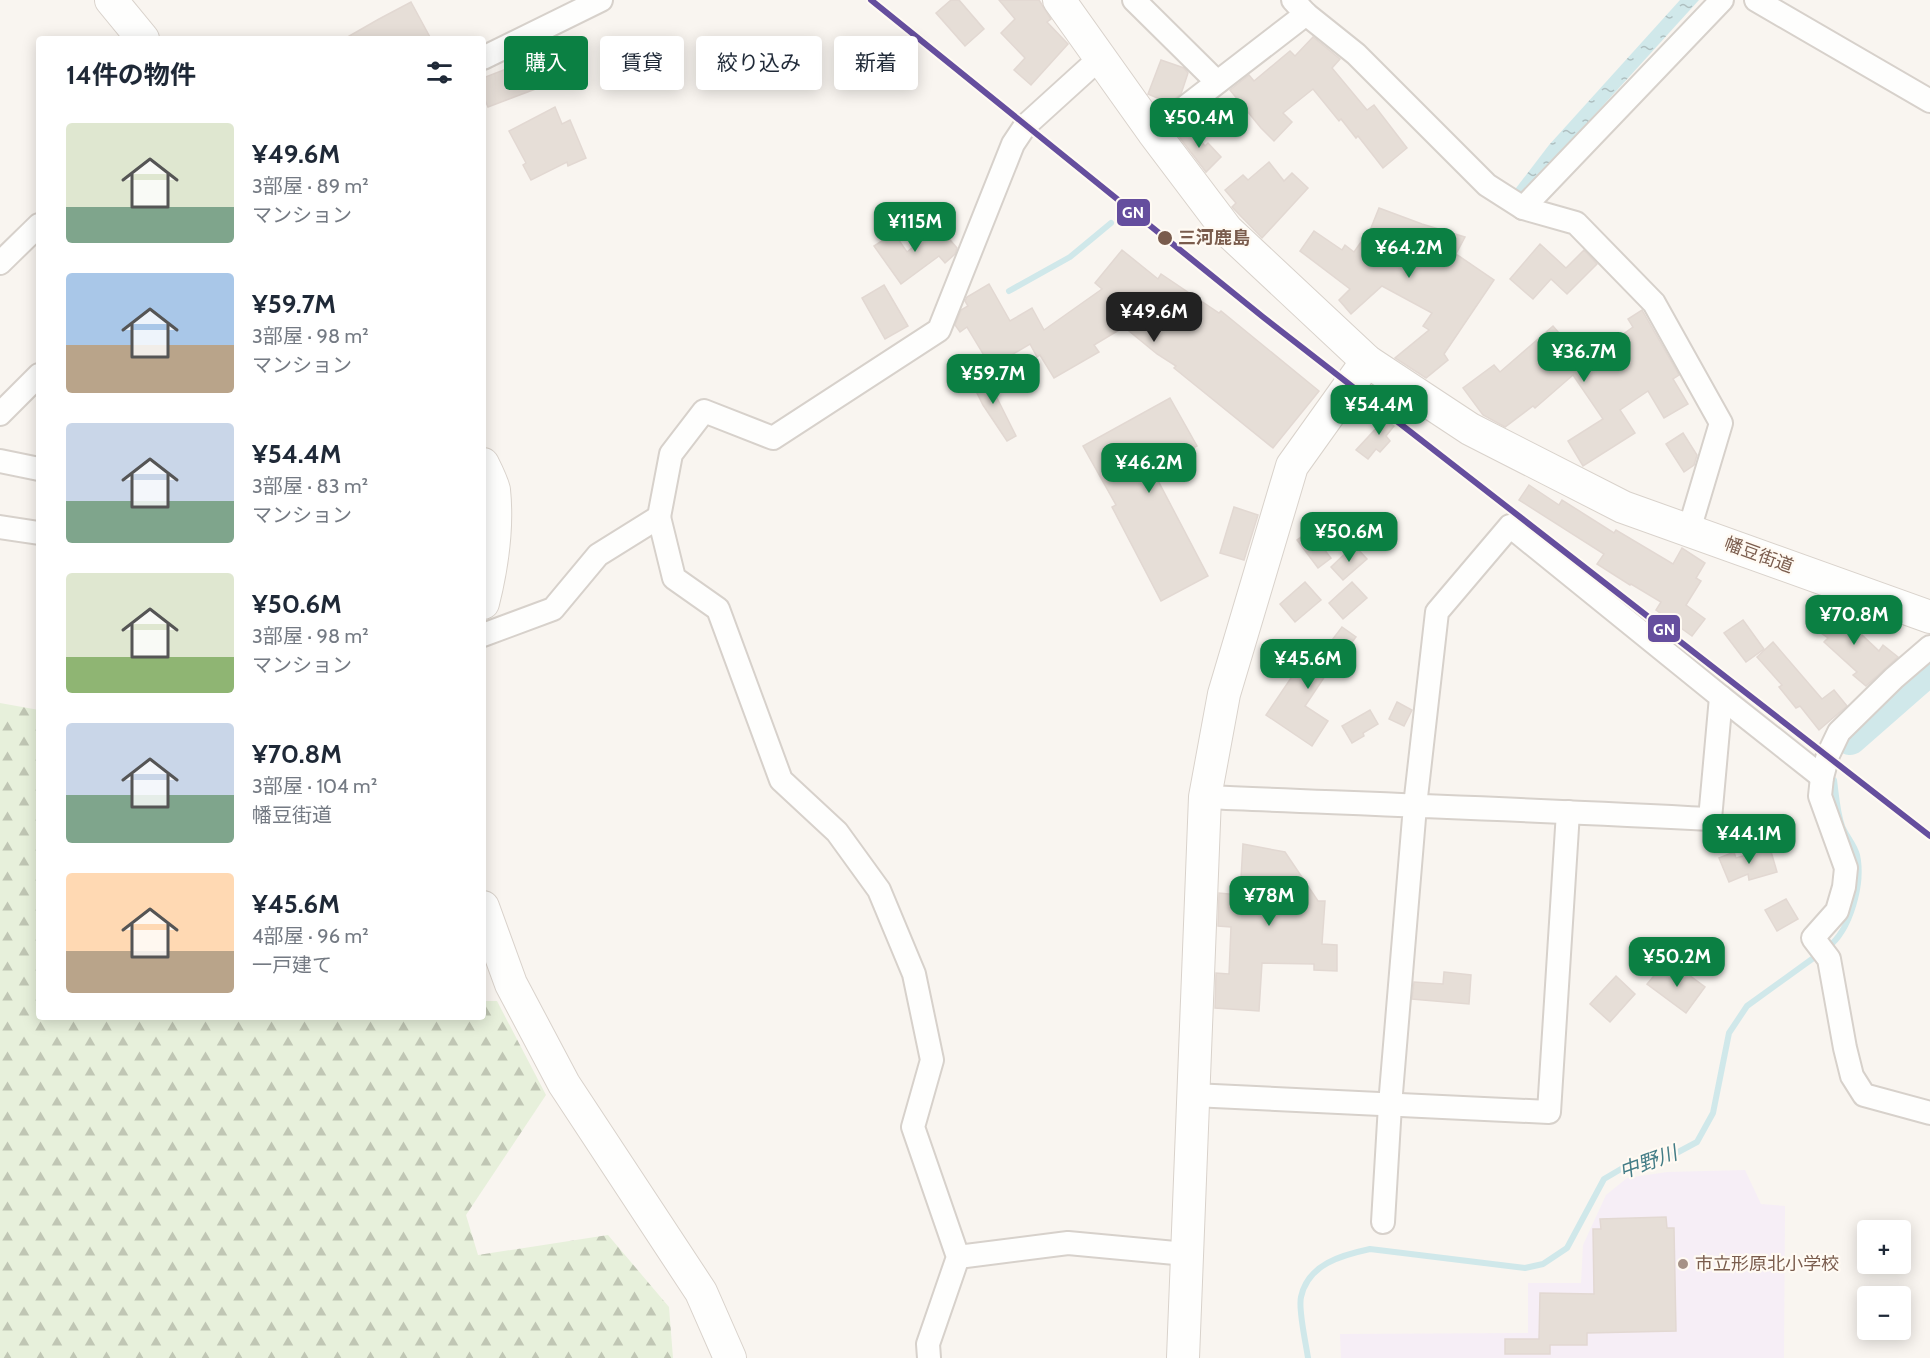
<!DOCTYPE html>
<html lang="ja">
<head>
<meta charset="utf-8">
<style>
  :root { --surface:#fff; --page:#f6f6f7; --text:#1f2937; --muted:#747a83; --accent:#0b8043 }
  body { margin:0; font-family:Cabin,"Noto Sans JP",sans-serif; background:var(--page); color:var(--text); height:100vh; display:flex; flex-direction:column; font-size:22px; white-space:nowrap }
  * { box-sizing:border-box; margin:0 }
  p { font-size:20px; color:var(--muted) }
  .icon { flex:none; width:33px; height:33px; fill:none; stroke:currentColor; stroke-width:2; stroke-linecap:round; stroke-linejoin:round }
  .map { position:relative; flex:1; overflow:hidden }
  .details { position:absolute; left:36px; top:36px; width:450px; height:984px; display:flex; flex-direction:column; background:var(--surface); border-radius:6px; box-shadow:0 3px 15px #0003 }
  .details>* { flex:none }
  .guide { position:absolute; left:504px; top:36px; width:570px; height:54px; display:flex; gap:12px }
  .controls { position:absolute; left:1857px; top:1220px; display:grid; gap:12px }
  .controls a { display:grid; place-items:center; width:54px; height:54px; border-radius:6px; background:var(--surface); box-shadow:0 3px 15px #0003; font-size:30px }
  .price { position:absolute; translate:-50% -51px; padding:0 14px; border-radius:12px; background:var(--accent); color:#fff; font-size:20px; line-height:39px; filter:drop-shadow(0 2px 3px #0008) }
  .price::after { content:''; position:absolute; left:50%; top:36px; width:18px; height:14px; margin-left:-9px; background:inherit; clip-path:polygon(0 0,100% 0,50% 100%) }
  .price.active { background:#222; color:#fff }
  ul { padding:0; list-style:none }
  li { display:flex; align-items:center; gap:18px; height:150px; padding:0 30px }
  li span { display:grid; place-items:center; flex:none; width:168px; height:120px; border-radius:6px; color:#555 }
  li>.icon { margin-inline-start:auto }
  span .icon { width:72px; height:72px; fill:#fffc; stroke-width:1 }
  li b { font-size:26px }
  h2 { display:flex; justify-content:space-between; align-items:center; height:72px; padding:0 30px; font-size:26px }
  .tag { padding:0 21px; border-radius:6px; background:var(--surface); box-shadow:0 3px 15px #0003; font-size:21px; line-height:54px }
  .tag.active { background:var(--accent); color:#fff }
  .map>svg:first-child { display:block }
</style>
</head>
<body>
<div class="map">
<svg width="1930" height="1358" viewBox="0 0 1930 1358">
  <defs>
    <pattern id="forest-firs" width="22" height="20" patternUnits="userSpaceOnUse" patternTransform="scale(1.5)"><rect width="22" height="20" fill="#e7f0db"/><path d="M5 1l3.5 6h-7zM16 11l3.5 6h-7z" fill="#c0c6b4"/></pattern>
    <pattern id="water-ripples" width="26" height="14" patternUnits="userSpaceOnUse" patternTransform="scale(1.5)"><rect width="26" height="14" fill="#d0e8ea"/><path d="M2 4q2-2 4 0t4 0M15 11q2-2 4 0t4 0" fill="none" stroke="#aebfc0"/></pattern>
  </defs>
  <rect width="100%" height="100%" fill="#f9f5f0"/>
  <polygon fill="#f6eef6" points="1745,1170 1761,1204 1785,1206 1784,1358 1341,1358 1340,1334 1528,1333 1528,1283 1581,1283 1583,1245 1606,1195 1627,1178 1667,1172"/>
  <polygon fill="url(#forest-firs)" points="0,703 39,710 39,1017 483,1017 483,1001 497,1001 546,1095 466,1215 478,1255 608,1235 669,1307 673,1358 0,1358"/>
  <polygon fill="url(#water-ripples)" points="1680,0 1699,0 1520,197 1513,192 1549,145"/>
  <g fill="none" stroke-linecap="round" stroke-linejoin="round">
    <g stroke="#d0e8ea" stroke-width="6">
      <polyline points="1009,291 1070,257 1111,223"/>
      <path d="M1827,948C1851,930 1863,883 1857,855C1854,844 1846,836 1842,826C1837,812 1836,795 1834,780"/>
      <path d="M1308,1358C1306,1343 1298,1310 1301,1297C1308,1264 1342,1255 1370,1249L1525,1268L1543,1264L1567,1248L1604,1179L1621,1169L1669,1157L1697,1142L1713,1113L1729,1033L1747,1006L1819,954"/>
    </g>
    <polyline stroke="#d0e8ea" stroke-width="34" points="1850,738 1930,668"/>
  </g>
  <g fill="#e6ded7" stroke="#e2d8d2" stroke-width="1.5">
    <polygon points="951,0 959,0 984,29 965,46 936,13"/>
    <polygon points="999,0 1039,0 1051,19 1047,22 1068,44 1031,85 1014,70 1025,58 1001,33 1015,19"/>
    <polygon points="411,2 431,39 344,39 379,19"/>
    <polygon points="1313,37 1340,59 1332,68 1367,110 1374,105 1407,148 1383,168 1358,136 1356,138 1341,119 1339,121 1313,89 1283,113 1292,122 1274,141 1261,128 1230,90 1249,75 1254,81 1290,51 1295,56"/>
    <polygon points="537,51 552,79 545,83 546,85 488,107 483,95 483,78 524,62 522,59"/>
    <polygon points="1161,60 1184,68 1188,73 1181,94 1169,103 1148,94"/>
    <polygon points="555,107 562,124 570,120 586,158 568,166 567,162 531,180 523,165 526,163 509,131"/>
    <polygon points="1187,125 1205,146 1208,143 1221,157 1206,172 1177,134"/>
    <polygon points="1269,162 1284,181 1292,173 1308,188 1262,238 1232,207 1236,203 1225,190 1243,175 1248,180"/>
    <polygon points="1379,208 1422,224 1465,237 1456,254 1494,280 1444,354 1448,360 1426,378 1395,358 1429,330 1423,326 1432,313 1382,286 1351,314 1339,300 1350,289 1300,251 1314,231 1342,250 1345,245 1354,252 1371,228"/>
    <polygon points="938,226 957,248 955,254 945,263 939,256 901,284 874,246 894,233 907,252"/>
    <polygon points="1540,244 1566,268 1584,250 1597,264 1567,294 1551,279 1533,299 1510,279"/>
    <polygon points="1122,250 1158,279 1161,274 1219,313 1221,311 1319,391 1273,448 1174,368 1176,366 1157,354 1124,327 1094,345 1099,352 1054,378 1040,355 1037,357 1030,344 991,367 967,327 960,332 955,325 961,310 968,306 965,301 967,297 989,284 1010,321 1032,308 1044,330 1102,289 1095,283"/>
    <polygon points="884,285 908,326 885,339 862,298"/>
    <polygon points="1642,310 1679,375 1673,379 1688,404 1664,418 1648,391 1620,410 1635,433 1583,466 1568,441 1603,419 1573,375 1535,408 1533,406 1505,427 1483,415 1463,388 1494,365 1500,372 1553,326 1584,362 1633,327 1628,319"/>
    <polygon points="984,372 1016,436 1007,441 983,405 970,379"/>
    <polygon points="1170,398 1197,446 1153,471 1208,576 1161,601 1112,507 1116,505 1083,446"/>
    <polygon points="1394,409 1402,416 1386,436 1390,441 1380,452 1376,449 1368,459 1356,450"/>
    <polygon points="1683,433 1697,455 1694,465 1684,472 1666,444"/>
    <polygon points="1529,485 1559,505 1562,500 1614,533 1616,530 1673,564 1682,548 1705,563 1696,578 1701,581 1686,605 1705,619 1692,636 1656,610 1661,602 1631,584 1630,585 1597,564 1604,554 1519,500"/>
    <polygon points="1234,507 1258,515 1244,560 1220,553"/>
    <polygon points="1310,531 1331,558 1318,568 1297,540"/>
    <polygon points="1354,545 1367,559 1343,580 1331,567"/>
    <polygon points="1305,582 1321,600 1295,622 1280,604"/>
    <polygon points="1352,582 1367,598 1343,619 1329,603"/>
    <polygon points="1831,604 1843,612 1841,615 1879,651 1883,645 1898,657 1866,686 1853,675 1857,672 1824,642 1828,638 1814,628"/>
    <polygon points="1743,620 1764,649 1746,662 1724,633"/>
    <polygon points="1342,627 1356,637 1339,659 1337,658 1305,706 1328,721 1312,746 1266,715 1314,644 1323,652"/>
    <polygon points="1773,642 1822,699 1834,690 1847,706 1819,730 1800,706 1796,708 1779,687 1782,685 1757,657"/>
    <polygon points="1397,702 1412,710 1404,726 1389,719"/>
    <polygon points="1370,710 1378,724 1363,733 1364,736 1352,743 1342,726"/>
    <polygon points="1243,844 1285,852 1318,901 1325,901 1322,944 1337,945 1337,971 1314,970 1314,964 1262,963 1259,1011 1215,1008 1216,973 1229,974 1231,927 1218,926 1219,893 1240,895"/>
    <polygon points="1770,848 1777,872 1749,880 1748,874 1729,882 1719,858 1734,852 1736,858"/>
    <polygon points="1786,899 1798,919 1777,931 1765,910"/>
    <polygon points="1663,965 1680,979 1685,972 1705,987 1686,1013 1647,984"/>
    <polygon points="1444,972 1471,975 1469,1004 1412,999 1414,982 1443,984"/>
    <polygon points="1616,976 1635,994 1610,1022 1590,1004"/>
    <polygon points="1666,1217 1667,1228 1674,1228 1676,1331 1587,1333 1587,1345 1550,1345 1550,1354 1505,1354 1505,1339 1539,1339 1540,1293 1594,1294 1593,1229 1601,1229 1600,1219"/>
  </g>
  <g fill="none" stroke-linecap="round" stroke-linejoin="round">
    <defs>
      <g id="street">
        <polyline points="1134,0 1217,82"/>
        <polyline points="1293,0 1306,14 1356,54 1487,185 1523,208 1576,223 1654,303 1721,423 1689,530"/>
        <polyline points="1756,0 1930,101"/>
        <polyline points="483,58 601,0"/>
        <polyline points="1153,132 1306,14"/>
        <polyline points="1523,208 1722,0"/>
        <polyline points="0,263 39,225"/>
        <polyline points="0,414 39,375"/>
        <polyline points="0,461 39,469"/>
        <polyline points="659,517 674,578 718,609 781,780 837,832 879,890 914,974 932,1060 913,1127 958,1257 928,1344 929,1358"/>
        <polyline points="0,527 39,533"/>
        <polyline points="483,635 553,609 598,555 659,517 671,454 704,411 773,438 939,330 1013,144 1025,126 1101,57"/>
        <polyline points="1930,647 1894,678 1839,732 1828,755 1822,777 1820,796 1846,868 1844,887 1837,911 1813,938 1829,959 1845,1048 1852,1076 1864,1095 1930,1113"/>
        <polyline points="1721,697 1822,777"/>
        <path d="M1205,797C1373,804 1542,810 1710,819L1721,697L1510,526L1437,612L1415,806L1390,1105L1383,1222"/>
        <polyline points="1193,1095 1549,1112 1568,812"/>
        <polyline points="958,1257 1068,1243 1186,1254"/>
      </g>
      <g id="secondary">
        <polyline points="111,0 143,39"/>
        <polyline points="1059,0 1153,132 1227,230 1367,361 1470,429 1623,507 1930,617"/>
        <path d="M483,464C487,472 492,482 494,490C498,528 492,567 483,603"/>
        <polyline points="483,907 511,984 564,1084 701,1292 730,1358"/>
        <polyline points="1183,1358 1205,797 1224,694 1292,466 1367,361"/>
      </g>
    </defs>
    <use href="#street" stroke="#d7d1cb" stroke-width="26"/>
    <use href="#secondary" stroke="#d9d2cb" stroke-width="34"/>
    <use href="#street" stroke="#fefefd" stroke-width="22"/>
    <use href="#secondary" stroke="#fefefd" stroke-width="32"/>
    <defs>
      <polyline id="rail-1" points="871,0 1263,317 1930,836"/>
    </defs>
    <use href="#rail-1" stroke="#fffaf3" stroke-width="10"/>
    <use href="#rail-1" stroke="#654e9e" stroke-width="6"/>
  </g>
  <circle fill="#7a5c4d" stroke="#fffaf3" stroke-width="2" cx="1165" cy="238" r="8"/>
  <circle fill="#a69286" stroke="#fffaf3" stroke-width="2" cx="1683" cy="1264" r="6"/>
  <g text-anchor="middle" stroke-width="4.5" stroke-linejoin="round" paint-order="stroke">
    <g font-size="18" font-weight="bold" fill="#7a5c4d" stroke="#fffaf3" text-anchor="start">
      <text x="1178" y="244">三河鹿島</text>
    </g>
    <g font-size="18" fill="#7a5c4d" stroke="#fffaf3">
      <text transform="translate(1759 555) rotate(20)" y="6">幡豆街道</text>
    </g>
    <g font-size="18" fill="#7a5c4d" stroke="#fffaf3" text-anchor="start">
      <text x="1695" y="1270">市立形原北小学校</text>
    </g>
    <g font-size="20" font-style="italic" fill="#437c86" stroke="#fffaf3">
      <text transform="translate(1648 1162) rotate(-20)" y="7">中野川</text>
    </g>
  </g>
  <g stroke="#fffaf3" stroke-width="2">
    <rect x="1116" y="198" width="35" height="29" rx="6" fill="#654e9e"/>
    <rect x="1647" y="614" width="34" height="29" rx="6" fill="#654e9e"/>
  </g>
  <g font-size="16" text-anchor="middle" font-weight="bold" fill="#fff">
    <text x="1133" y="218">GN</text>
    <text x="1664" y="635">GN</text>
  </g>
</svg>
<div class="controls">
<a>+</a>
<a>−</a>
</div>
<b class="price" style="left:1199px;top:149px">¥50.4M</b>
<b class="price" style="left:915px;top:253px">¥115M</b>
<b class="price" style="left:1409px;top:279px">¥64.2M</b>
<b class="price active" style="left:1154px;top:343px">¥49.6M</b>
<b class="price" style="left:1584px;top:383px">¥36.7M</b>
<b class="price" style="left:993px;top:405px">¥59.7M</b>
<b class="price" style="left:1379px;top:436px">¥54.4M</b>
<b class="price" style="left:1149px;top:494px">¥46.2M</b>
<b class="price" style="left:1349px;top:563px">¥50.6M</b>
<b class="price" style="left:1854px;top:646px">¥70.8M</b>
<b class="price" style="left:1308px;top:690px">¥45.6M</b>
<b class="price" style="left:1749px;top:865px">¥44.1M</b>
<b class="price" style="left:1269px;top:927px">¥78M</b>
<b class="price" style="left:1677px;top:988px">¥50.2M</b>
<div class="guide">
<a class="tag active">購入</a>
<a class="tag">賃貸</a>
<a class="tag">絞り込み</a>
<a class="tag">新着</a>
</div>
<section class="details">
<h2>14件の物件<svg class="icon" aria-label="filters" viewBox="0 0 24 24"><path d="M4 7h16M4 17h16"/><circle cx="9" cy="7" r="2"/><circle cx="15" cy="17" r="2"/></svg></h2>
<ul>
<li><span style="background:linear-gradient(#dfe7d0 70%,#7fa58c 0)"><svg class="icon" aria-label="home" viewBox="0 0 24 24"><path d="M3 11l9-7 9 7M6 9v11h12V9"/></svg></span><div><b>¥49.6M</b><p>3部屋 · 89 m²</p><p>マンション</p></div></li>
<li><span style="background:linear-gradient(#a9c7e8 60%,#b9a48a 0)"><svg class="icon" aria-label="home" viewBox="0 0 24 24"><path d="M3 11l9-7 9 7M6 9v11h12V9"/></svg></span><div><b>¥59.7M</b><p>3部屋 · 98 m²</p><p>マンション</p></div></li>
<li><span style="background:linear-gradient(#c9d6e8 65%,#7fa58c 0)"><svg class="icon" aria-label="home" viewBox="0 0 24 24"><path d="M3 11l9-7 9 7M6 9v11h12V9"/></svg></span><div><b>¥54.4M</b><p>3部屋 · 83 m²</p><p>マンション</p></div></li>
<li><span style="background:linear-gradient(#dfe7d0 70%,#8fb573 0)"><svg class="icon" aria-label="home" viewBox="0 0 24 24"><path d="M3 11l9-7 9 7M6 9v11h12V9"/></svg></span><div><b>¥50.6M</b><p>3部屋 · 98 m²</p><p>マンション</p></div></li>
<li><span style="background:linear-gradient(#c9d6e8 60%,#7fa58c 0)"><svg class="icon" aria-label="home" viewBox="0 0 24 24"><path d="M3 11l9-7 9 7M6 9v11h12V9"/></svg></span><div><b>¥70.8M</b><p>3部屋 · 104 m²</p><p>幡豆街道</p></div></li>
<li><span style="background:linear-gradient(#ffd9b3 65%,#b9a48a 0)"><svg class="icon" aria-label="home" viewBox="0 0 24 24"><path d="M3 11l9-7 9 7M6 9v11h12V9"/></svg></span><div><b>¥45.6M</b><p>4部屋 · 96 m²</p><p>一戸建て</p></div></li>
</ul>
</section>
</div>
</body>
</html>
